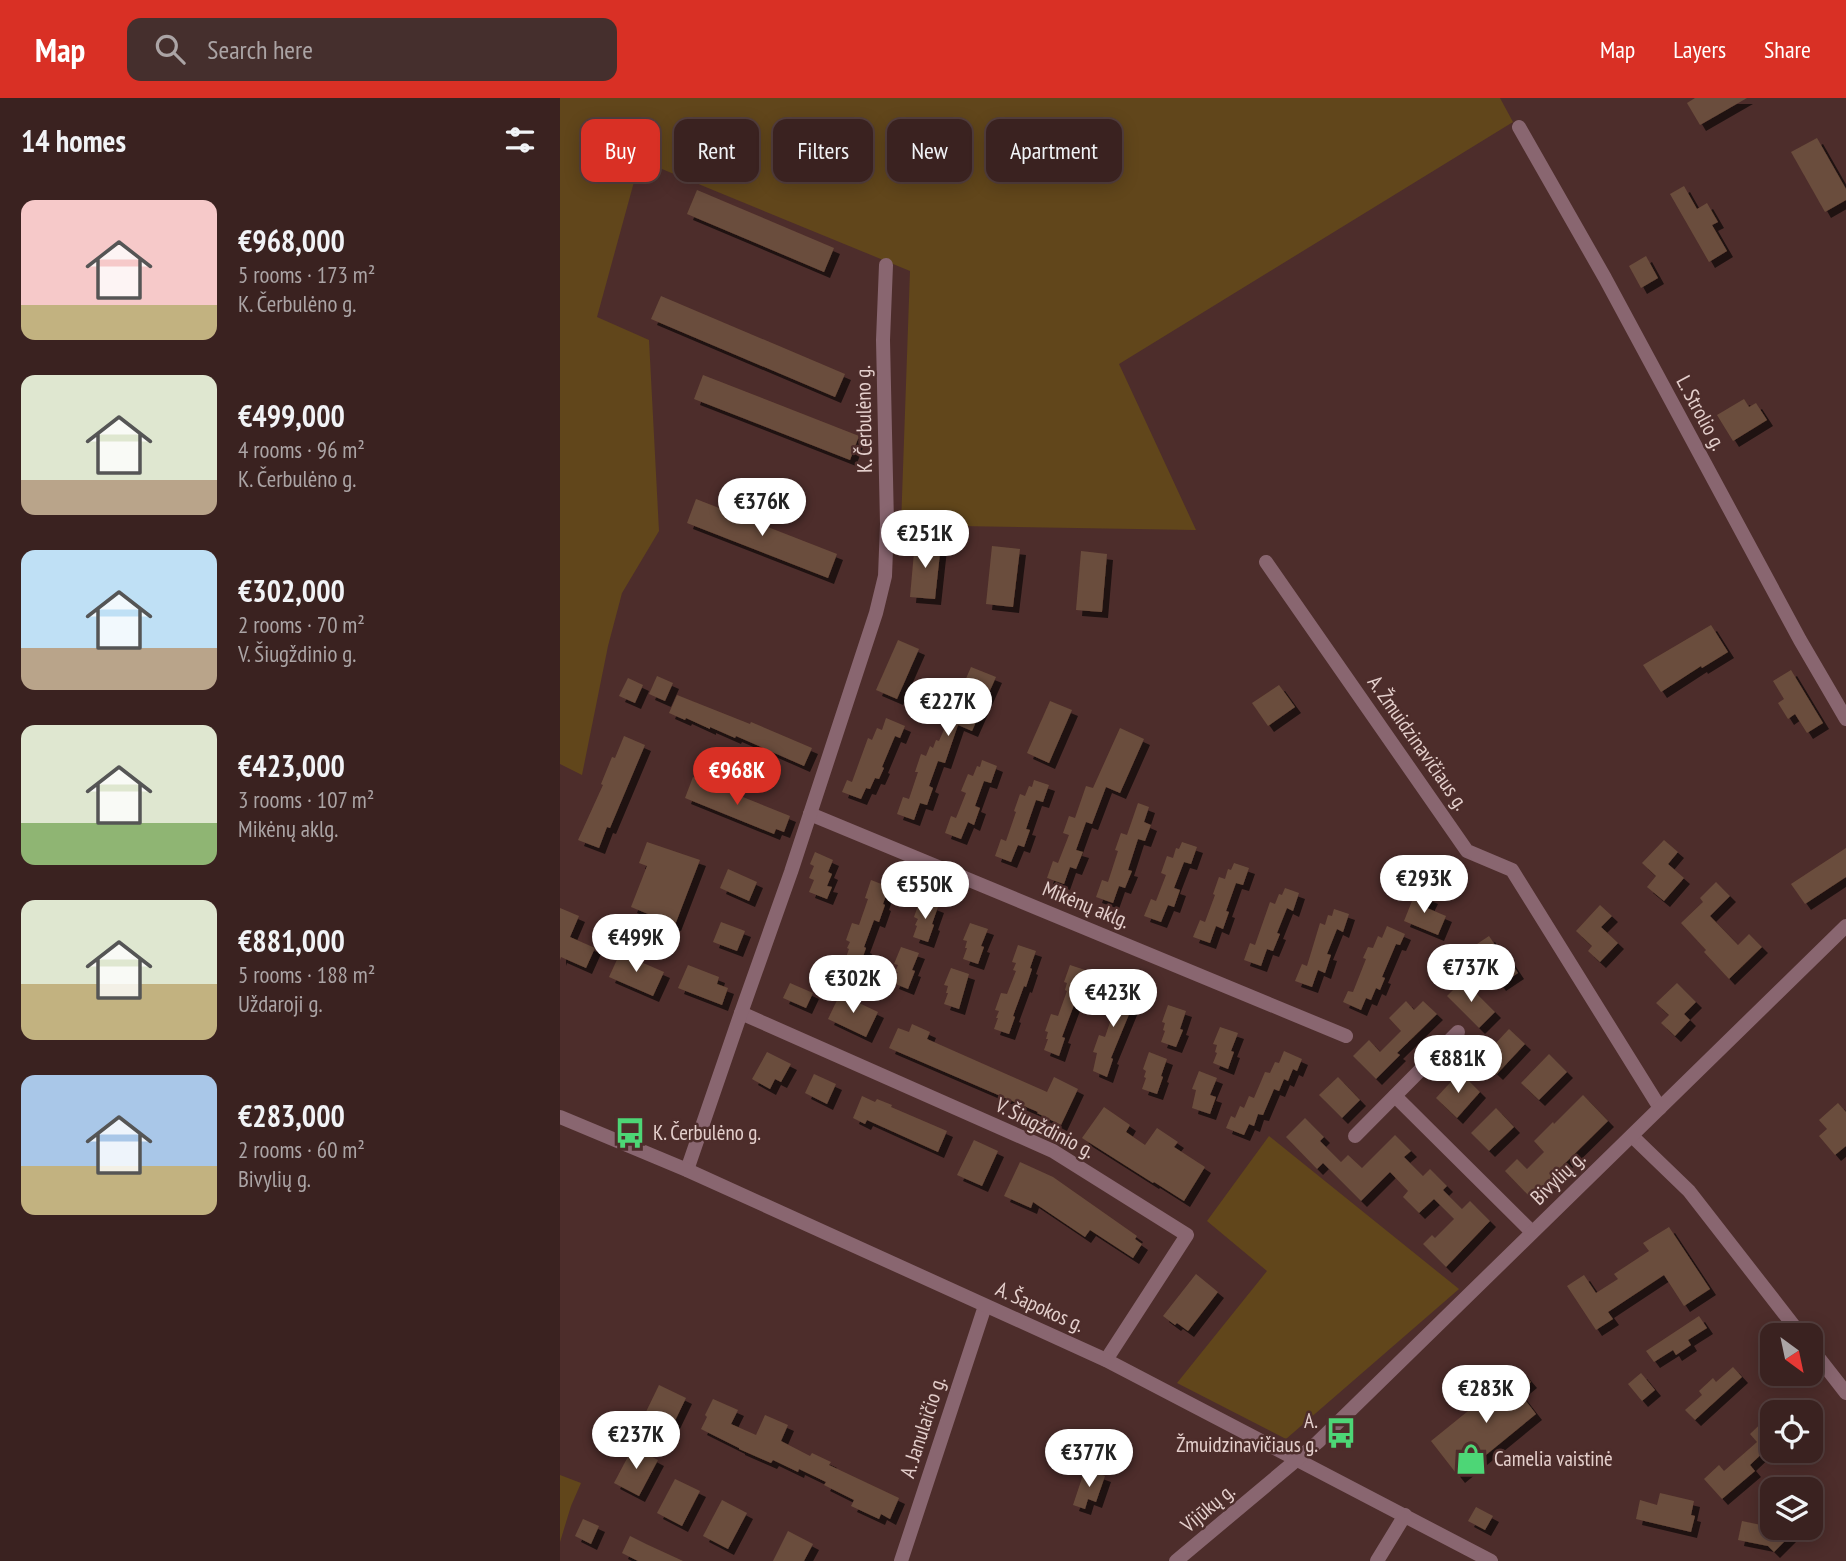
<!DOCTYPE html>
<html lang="en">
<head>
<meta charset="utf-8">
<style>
  :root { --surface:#3a2220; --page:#452f2d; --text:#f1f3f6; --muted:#aba4a5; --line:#543f3e; --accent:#d93025 }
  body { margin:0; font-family:"PT Sans Narrow",sans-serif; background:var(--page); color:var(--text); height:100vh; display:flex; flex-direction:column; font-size:26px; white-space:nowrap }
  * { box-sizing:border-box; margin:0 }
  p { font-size:23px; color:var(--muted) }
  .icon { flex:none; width:38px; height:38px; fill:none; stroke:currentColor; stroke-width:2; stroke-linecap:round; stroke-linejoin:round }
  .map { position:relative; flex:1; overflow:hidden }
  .sheet { display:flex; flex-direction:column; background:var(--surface); width:560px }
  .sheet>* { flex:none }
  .top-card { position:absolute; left:21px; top:21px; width:665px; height:63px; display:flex; gap:14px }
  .needle { width:46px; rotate:147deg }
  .fabs { position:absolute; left:1200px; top:1225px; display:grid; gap:14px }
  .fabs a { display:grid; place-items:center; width:63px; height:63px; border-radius:14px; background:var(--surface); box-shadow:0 4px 18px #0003,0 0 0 2px var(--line); font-size:35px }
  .price { position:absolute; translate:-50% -60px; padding:0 16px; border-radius:24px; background:#fff; color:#222; font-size:23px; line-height:46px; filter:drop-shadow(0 2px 4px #0008) }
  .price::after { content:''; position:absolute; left:50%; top:42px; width:21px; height:16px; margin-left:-10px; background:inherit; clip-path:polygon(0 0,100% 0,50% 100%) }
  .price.selected { background:var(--accent); color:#fff }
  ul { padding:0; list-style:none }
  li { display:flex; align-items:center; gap:21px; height:175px; padding:0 21px }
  li span { display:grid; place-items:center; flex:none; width:196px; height:140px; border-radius:14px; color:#555 }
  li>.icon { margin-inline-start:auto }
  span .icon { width:84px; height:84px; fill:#fffc; stroke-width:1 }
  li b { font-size:30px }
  h2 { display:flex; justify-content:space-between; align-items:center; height:84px; padding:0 21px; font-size:30px }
  .chip { padding:0 24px; border-radius:14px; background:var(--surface); box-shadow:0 4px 18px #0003,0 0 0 2px var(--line); font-size:24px; line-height:63px }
  .chip.selected { background:var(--accent); color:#fff }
  header { display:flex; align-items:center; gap:42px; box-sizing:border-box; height:98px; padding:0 35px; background:var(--accent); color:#fff }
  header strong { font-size:33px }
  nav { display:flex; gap:38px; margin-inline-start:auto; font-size:24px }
  .search { width:490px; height:63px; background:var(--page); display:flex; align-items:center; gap:18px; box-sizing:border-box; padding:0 24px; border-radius:14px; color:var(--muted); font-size:26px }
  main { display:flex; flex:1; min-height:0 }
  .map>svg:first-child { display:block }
</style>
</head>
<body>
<header>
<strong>Map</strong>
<div class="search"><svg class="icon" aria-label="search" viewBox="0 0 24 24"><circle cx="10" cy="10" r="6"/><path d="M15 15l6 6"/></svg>Search here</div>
<nav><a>Map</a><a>Layers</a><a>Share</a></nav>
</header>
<main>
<section class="sheet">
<h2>14 homes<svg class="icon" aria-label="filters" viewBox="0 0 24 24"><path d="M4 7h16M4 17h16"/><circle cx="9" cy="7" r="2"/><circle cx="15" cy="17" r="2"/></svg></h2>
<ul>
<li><span style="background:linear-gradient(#f6c9c9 75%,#c2b280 0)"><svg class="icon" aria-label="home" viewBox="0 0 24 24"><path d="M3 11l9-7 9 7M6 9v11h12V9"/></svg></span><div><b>€968,000</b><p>5 rooms · 173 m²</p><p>K. Čerbulėno g.</p></div></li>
<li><span style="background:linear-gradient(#dfe7d0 75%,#b9a48a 0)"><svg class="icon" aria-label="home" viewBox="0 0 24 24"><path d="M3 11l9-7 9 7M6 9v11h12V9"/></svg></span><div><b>€499,000</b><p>4 rooms · 96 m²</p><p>K. Čerbulėno g.</p></div></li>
<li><span style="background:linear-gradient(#bfe0f5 70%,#b9a48a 0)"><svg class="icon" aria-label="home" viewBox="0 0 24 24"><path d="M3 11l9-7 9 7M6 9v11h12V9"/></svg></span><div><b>€302,000</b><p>2 rooms · 70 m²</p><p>V. Šiugždinio g.</p></div></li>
<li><span style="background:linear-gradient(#dfe7d0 70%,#8fb573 0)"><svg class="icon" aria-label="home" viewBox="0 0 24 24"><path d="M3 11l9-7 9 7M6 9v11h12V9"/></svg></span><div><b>€423,000</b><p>3 rooms · 107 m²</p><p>Mikėnų aklg.</p></div></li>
<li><span style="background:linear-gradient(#dfe7d0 60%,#c2b280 0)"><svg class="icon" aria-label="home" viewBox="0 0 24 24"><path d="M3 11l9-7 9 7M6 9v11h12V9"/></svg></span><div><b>€881,000</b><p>5 rooms · 188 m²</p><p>Uždaroji g.</p></div></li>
<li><span style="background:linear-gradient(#a9c7e8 65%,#c2b280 0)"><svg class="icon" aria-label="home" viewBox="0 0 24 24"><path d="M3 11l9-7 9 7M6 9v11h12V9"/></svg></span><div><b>€283,000</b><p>2 rooms · 60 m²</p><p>Bivylių g.</p></div></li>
</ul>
</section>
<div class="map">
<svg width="1286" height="1463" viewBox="0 0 1286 1463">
  <defs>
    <filter id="shadow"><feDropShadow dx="6" dy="6" stdDeviation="0" flood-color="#0009"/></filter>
  </defs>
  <rect width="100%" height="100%" fill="#4d2d2b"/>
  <g fill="#61461b">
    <polygon points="0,0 940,0 953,24 559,266 636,432 341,427 350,173 80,62 37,219 89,242 99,433 62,495 48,548 22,677 0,666"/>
    <polygon points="709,1038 899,1191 726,1341 617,1285 707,1173 647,1123"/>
    <polygon points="0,1377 21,1385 11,1408 0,1444"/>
  </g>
  <g fill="#6b4d3c" filter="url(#shadow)">
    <polygon points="1135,0 1187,0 1140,27 1127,5"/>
    <polygon points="1257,40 1286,91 1286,102 1265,114 1231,54"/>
    <polygon points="1124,88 1137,111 1147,105 1158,124 1152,127 1167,153 1149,164 1110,96"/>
    <polygon points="137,92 274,150 264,174 127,116"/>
    <polygon points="1086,158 1098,180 1081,190 1069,168"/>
    <polygon points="101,198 285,276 275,299 91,221"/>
    <polygon points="143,277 299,338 290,362 134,301"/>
    <polygon points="1184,301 1189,309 1196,305 1207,322 1173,343 1157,317"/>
    <polygon points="136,401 277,456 268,480 127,425"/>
    <polygon points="355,443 381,446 375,501 350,499"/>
    <polygon points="432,448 460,451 453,509 426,506"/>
    <polygon points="521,453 547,456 542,514 516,512"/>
    <polygon points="1151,527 1168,554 1142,570 1141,568 1101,594 1083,567"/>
    <polygon points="338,542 359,551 337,601 316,592"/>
    <polygon points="411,569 436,579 412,633 398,627 385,665 378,663 369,688 373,690 367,707 360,705 354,722 337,716 343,699 349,701 358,674 355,674 361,656 366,658 370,648 373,650 376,642 379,643"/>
    <polygon points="1231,572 1263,625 1247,635 1235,616 1228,621 1218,605 1224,601 1213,583"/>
    <polygon points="97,578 113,585 105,603 89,596"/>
    <polygon points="68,580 83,587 75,605 59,598"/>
    <polygon points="719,587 735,609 708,628 692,605"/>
    <polygon points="117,597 190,626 191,624 252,650 244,668 176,638 175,640 150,629 150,631 126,620 125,622 109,615"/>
    <polygon points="490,603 512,612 489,665 467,655"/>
    <polygon points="326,620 345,628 340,640 335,638 322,669 324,670 319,681 315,680 310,691 306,690 301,701 282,694 287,682 292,684 308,640 312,642 317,630 322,632"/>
    <polygon points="560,630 584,641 560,695 546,689 532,726 526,724 516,752 523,754 516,771 510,769 504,786 487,780 493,763 498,765 509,737 503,735 509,718 515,720 526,688 533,690"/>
    <polygon points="64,638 85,647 50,730 47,729 39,750 18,742 43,687 41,686 52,659 55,660"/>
    <polygon points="422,662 437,668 431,685 424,683 415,708 420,710 414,727 408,724 401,741 385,735 391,718 396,720 406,695 401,693 408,676 413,678 417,668 420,669"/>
    <polygon points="133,679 230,718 224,734 216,731 214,736 125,700"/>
    <polygon points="474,682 489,687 483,704 476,702 466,731 470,732 464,749 458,747 451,764 435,758 441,741 446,743 456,714 454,713 460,696 465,698 469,688 472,689"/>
    <polygon points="578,705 589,709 584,724 591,727 585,743 578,741 568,772 572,773 565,790 559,788 553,805 536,799 542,782 548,784 558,753 555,752 561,735 567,737"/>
    <polygon points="1104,742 1118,754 1108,766 1124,780 1104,803 1087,789 1096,778 1082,765"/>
    <polygon points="87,744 140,762 115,827 71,809 87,768 79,765"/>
    <polygon points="622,744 637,749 631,766 624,764 614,790 620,792 614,809 608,807 601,824 584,818 591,801 596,803 606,777 601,775 607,758 613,760 616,750 619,751"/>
    <polygon points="1286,750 1286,779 1245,806 1231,786"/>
    <polygon points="255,754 273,762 268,774 272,776 267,788 272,789 267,801 249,794 254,782 249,780 254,768 250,766"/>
    <polygon points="674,765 689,770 683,787 676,785 666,813 669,814 663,831 656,828 650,845 633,839 640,822 645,824 655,797 653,796 659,779 665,781 668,771 671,772"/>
    <polygon points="168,771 197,784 189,803 160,790"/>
    <polygon points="311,782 329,789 323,806 325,807 319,824 314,822 304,849 306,850 300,867 285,862 289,851 287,850 290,844 286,842 292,825 299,827 308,801 305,800"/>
    <polygon points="1156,784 1170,798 1150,818 1178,847 1189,836 1202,849 1169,881 1144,854 1146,852 1121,825 1143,804 1140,800"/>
    <polygon points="725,790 739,795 733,813 727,810 717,835 720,836 713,853 707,851 701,868 684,862 690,845 695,847 710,804 715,806 719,796 722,797"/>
    <polygon points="856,793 872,800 867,810 886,818 878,837 844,823"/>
    <polygon points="360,802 378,809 372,826 374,827 368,844 353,839 357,828 355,827 358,821 354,819"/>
    <polygon points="1040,807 1052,818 1041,829 1058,845 1040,864 1028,853 1032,848 1016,833"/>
    <polygon points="0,810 19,818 10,839 35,850 26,870 1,859 0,862"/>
    <polygon points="774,811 789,816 783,834 777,831 767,856 771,857 765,875 758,872 752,889 735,883 742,866 747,868 760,825 765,827 768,817 772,818"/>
    <polygon points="161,824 185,833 177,853 153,844"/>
    <polygon points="410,825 428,831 421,848 424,849 418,866 403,861 407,850 405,850 407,843 403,842"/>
    <polygon points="827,828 845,836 840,847 836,846 822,879 825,880 820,892 816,890 811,902 806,900 801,912 783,904 788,893 793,894 806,861 803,860 808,849 813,850 818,838 822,840"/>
    <polygon points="929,838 937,850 940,848 958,875 940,887 914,848"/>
    <polygon points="458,847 476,853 470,870 472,871 466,889 464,888 453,918 455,919 449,936 434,931 438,920 436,920 439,913 435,912 441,895 447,896 456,873 453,872 456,865 452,864"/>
    <polygon points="341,849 359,855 352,872 355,873 348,891 333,885 338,874 335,874 338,867 334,866"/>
    <polygon points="60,855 104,874 93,898 49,879"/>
    <polygon points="128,867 159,879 157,886 168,890 162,907 118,890"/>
    <polygon points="510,867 528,873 522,891 524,891 518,909 514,907 502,939 505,940 499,958 484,952 488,941 486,941 488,934 485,933 491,916 498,918 507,893 505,892 507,885 504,884"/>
    <polygon points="391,870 409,876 399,911 384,906 388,895 386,895 388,888 384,887"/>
    <polygon points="903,882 935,914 919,930 887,898"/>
    <polygon points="558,884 576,891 569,908 572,909 551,960 553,961 547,979 533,973 537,955 533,954 539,937 545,939 555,910 553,909 555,903 551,902"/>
    <polygon points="230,885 253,895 246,910 223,900"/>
    <polygon points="1117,885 1136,904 1124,916 1130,922 1115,938 1101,925 1109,917 1096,905"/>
    <polygon points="280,896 318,914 306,939 268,921"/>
    <polygon points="846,903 854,912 863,903 877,916 837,955 840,957 816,981 793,958 809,942 820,954 841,933 829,920"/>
    <polygon points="608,907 626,913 620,931 623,932 616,949 601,944 605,933 603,932 605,925 602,924"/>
    <polygon points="352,926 370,934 367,941 487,994 494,979 518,991 501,1027 477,1015 478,1014 329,950 338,930 349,934"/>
    <polygon points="660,929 678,935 671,953 674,954 668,971 653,965 657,955 655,954 657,947 653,946"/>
    <polygon points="949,931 965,946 937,976 921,961"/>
    <polygon points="724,953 742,961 737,973 733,971 728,983 724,981 719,993 714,991 703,1017 698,1016 694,1028 689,1026 684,1037 666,1030 671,1018 675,1020 680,1008 684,1010 689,998 694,1000 705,974 710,975 715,964 719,965"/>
    <polygon points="207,954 231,966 221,984 215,981 210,991 192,981"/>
    <polygon points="589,954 607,961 601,978 603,979 597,996 582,991 586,980 584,979 586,973 583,971"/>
    <polygon points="989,956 1007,974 979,1002 961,985"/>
    <polygon points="639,973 657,980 650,997 656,999 650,1016 632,1010 636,992 632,991"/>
    <polygon points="900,974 920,994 897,1020 876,1000"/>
    <polygon points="254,976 276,986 267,1006 245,995"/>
    <polygon points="778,979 800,1002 782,1020 759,997"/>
    <polygon points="1023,997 1048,1023 990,1080 992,1083 978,1096 974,1092 969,1098 945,1073 957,1061 967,1071 984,1054 974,1043 993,1024 994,1026"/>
    <polygon points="302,998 315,1004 317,1001 332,1007 331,1009 387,1033 378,1054 307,1022 305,1026 293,1020"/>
    <polygon points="1278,1005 1286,1014 1286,1048 1275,1057 1259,1038 1267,1031 1259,1022"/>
    <polygon points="544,1009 570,1027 566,1034 585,1047 597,1030 618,1044 614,1049 645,1069 624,1103 594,1084 593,1085 522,1040"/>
    <polygon points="936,1010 954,1029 929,1053 911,1035"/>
    <polygon points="745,1020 764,1039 760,1043 781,1064 788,1057 802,1070 835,1037 851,1053 844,1059 863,1078 870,1071 887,1088 883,1092 902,1111 910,1103 930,1123 886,1169 863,1146 872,1137 875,1140 894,1121 874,1101 859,1115 843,1099 848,1093 830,1074 801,1103 763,1065 757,1071 726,1039"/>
    <polygon points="414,1042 438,1053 422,1088 397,1077"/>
    <polygon points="460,1064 493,1079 577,1138 575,1141 582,1146 573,1160 530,1132 525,1139 473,1104 471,1110 444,1098"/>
    <polygon points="1109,1129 1150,1191 1124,1208 1104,1177 1048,1214 1053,1221 1036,1232 1007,1188 1024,1177 1036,1195 1058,1181 1054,1176 1089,1153 1083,1145"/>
    <polygon points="636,1176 658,1194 628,1233 617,1225 615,1227 603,1218"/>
    <polygon points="1139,1218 1147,1230 1128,1242 1131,1247 1116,1257 1113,1252 1094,1264 1086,1253"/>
    <polygon points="1173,1269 1182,1279 1135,1322 1125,1312 1142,1297 1139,1293 1153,1280 1156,1284"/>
    <polygon points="960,1271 971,1284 959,1294 976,1316 899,1379 871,1343"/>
    <polygon points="1081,1275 1095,1292 1082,1303 1068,1286"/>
    <polygon points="99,1287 126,1300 111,1331 84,1318"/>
    <polygon points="153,1301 178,1312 171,1326 196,1337 205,1317 228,1327 221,1343 250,1358 252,1355 271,1364 269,1367 339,1400 330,1421 321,1416 319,1421 291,1408 294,1402 264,1387 266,1384 239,1371 238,1374 213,1362 211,1365 179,1351 179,1350 141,1331 147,1319 145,1317"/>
    <polygon points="1213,1314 1213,1345 1190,1367 1195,1373 1162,1401 1144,1381 1159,1367 1164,1373 1197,1344 1190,1336"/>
    <polygon points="73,1349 98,1362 79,1398 54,1385"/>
    <polygon points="525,1371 545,1378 536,1404 528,1401 525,1411 513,1407"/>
    <polygon points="115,1381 140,1393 122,1428 97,1415"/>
    <polygon points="1100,1395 1134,1403 1131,1417 1135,1418 1131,1434 1076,1421 1080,1402 1097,1407"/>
    <polygon points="162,1402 187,1415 168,1451 143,1438"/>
    <polygon points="916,1409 933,1418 925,1432 908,1423"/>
    <polygon points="1213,1415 1213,1430 1238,1430 1214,1454 1208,1448 1178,1442 1182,1423 1201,1427"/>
    <polygon points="23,1421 39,1428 31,1446 15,1438"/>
    <polygon points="228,1433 253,1446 244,1463 213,1463"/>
    <polygon points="70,1438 86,1446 123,1463 78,1463 62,1455"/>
  </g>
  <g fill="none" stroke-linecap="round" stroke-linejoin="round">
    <g stroke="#896670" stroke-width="14">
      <polyline points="959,29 1045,180 1240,542 1286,621"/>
      <polyline points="706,464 907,753 952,772 1100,1010"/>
      <polyline points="250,716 786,938"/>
      <polyline points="181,915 493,1053 627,1137 546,1262"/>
      <polyline points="835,998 972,1134"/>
      <polyline points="795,1038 898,934"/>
      <polyline points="1072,1038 1129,1093 1241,1237"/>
      <polyline points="127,1072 181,915 231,774 316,515 325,478 327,426 323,242 326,167"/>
      <polyline points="1251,1250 1286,1295"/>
      <polyline points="341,1463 425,1208"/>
      <polyline points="817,1463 845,1417"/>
    </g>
    <g stroke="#896670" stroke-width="14">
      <polyline points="0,1019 127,1072 546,1262 931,1463"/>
      <polyline points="616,1463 758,1344 1286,828"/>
    </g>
  </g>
  <defs>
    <symbol id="bus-bare" viewBox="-9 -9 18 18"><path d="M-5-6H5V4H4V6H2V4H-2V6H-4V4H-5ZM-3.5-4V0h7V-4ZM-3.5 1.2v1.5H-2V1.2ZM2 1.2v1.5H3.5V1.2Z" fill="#4dd676" stroke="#4d2d2b" stroke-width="2.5" paint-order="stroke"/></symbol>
    <symbol id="shop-bare" viewBox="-9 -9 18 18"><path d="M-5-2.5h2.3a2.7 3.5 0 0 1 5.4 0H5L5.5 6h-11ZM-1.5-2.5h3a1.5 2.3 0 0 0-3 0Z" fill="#4dd676" stroke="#4d2d2b" stroke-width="2.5" paint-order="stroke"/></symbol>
  </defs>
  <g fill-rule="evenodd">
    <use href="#bus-bare" x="48" y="1013" width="44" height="44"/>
    <use href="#bus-bare" x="759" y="1313" width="44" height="44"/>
    <use href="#shop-bare" x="889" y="1339" width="44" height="44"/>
  </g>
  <g text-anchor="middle" stroke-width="5" stroke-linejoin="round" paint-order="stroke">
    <g font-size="21" fill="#e4cfcc" stroke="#4d2d2b">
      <text transform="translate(1141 315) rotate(62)" y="7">L. Strolio g.</text>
      <text transform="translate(304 321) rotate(-91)" y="7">K. Čerbulėno g.</text>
      <text transform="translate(858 645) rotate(55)" y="7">A. Žmuidzinavičiaus g.</text>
      <text transform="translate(526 807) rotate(22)" y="7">Mikėnų aklg.</text>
      <text transform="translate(485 1030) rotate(27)" y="7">V. Šiugždinio g.</text>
      <text transform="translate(998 1080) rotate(-44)" y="7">Bivylių g.</text>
      <text transform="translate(480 1209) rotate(24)" y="7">A. Šapokos g.</text>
      <text transform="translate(363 1329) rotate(-72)" y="7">A. Janulaičio g.</text>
      <text transform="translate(648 1410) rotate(-40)" y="7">Vijūkų g.</text>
    </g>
    <g font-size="21" fill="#e4cfcc" stroke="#4d2d2b" text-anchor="start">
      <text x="93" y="1042">K. Čerbulėno g.</text>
      <text x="758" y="1330" text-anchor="end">A.<tspan x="758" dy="24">Žmuidzinavičiaus g.</tspan></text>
      <text x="934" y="1368">Camelia vaistinė</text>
    </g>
  </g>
</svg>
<div class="fabs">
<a><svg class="needle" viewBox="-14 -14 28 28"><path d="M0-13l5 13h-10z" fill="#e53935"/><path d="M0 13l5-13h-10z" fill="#aba4a5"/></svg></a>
<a><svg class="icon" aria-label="locate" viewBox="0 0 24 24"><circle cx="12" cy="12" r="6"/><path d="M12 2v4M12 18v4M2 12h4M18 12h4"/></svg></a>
<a><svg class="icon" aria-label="layers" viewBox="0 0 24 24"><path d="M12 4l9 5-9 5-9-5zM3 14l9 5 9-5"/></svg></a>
</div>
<b class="price" style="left:202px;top:440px">€376K</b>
<b class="price" style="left:365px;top:472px">€251K</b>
<b class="price" style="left:388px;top:640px">€227K</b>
<b class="price selected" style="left:177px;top:709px">€968K</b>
<b class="price" style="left:864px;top:817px">€293K</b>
<b class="price" style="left:365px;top:823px">€550K</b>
<b class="price" style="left:76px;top:876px">€499K</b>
<b class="price" style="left:911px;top:906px">€737K</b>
<b class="price" style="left:293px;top:917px">€302K</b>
<b class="price" style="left:553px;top:931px">€423K</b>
<b class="price" style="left:898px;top:997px">€881K</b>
<b class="price" style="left:926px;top:1327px">€283K</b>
<b class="price" style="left:76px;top:1373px">€237K</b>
<b class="price" style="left:529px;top:1391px">€377K</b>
<div class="top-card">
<a class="chip selected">Buy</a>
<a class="chip">Rent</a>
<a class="chip">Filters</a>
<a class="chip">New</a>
<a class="chip">Apartment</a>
</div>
</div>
</main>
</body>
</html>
